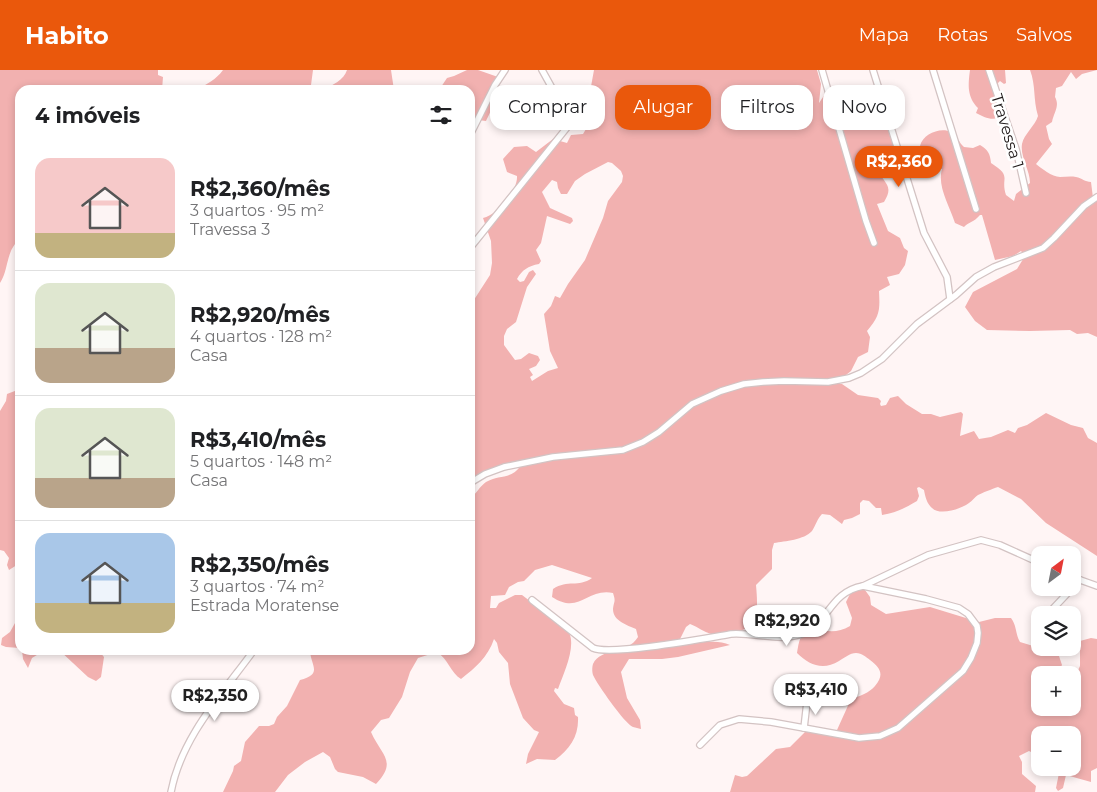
<!DOCTYPE html>
<html lang="pt">
<head>
<meta charset="utf-8">
<style>
  :root { --surface:#fff; --page:#f2f2f2; --text:#202124; --muted:#757577; --line:#e0e0e0; --accent:#ea580c }
  body { margin:0; font-family:Montserrat,sans-serif; background:var(--page); color:var(--text); height:100vh; display:flex; flex-direction:column; font-size:19px; white-space:nowrap }
  * { box-sizing:border-box; margin:0 }
  p { font-size:16px; color:var(--muted) }
  .icon { flex:none; width:28px; height:28px; fill:none; stroke:currentColor; stroke-width:2; stroke-linecap:round; stroke-linejoin:round }
  .map { position:relative; flex:1; overflow:hidden }
  .side { position:absolute; left:15px; top:15px; width:460px; height:570px; display:flex; flex-direction:column; background:var(--surface); border-radius:15px; box-shadow:0 2px 8px #0003 }
  .side>* { flex:none }
  .banner { position:absolute; left:490px; top:15px; width:475px; height:45px; display:flex; gap:10px }
  .needle { width:32px; rotate:32deg }
  .fabs { position:absolute; left:1031px; top:476px; display:grid; gap:10px }
  .fabs a { display:grid; place-items:center; width:50px; height:50px; border-radius:10px; background:var(--surface); box-shadow:0 2px 8px #0003; font-size:25px }
  .price { position:absolute; translate:-50% -42px; padding:0 11px; border-radius:18px; background:#fff; color:#222; font-size:16px; line-height:32px; filter:drop-shadow(0 1px 2px #0008) }
  .price::after { content:''; position:absolute; left:50%; top:30px; width:15px; height:11px; margin-left:-8px; background:inherit; clip-path:polygon(0 0,100% 0,50% 100%) }
  .price.selected { background:var(--accent); color:#fff }
  ul { padding:0; list-style:none }
  li { display:flex; align-items:center; gap:15px; height:125px; padding:0 20px }
  li+li { border-top:1px solid var(--line) }
  li span { display:grid; place-items:center; flex:none; width:140px; height:100px; border-radius:15px; color:#555 }
  li>.icon { margin-inline-start:auto }
  span .icon { width:60px; height:60px; fill:#fffc; stroke-width:1 }
  li b { font-size:21px }
  h2 { display:flex; justify-content:space-between; align-items:center; height:60px; padding:0 20px; font-size:21px }
  .pill { padding:0 18px; border-radius:15px; background:var(--surface); box-shadow:0 2px 8px #0003; font-size:18px; line-height:45px }
  .pill.selected { background:var(--accent); color:#fff }
  header { display:flex; align-items:center; gap:30px; box-sizing:border-box; height:70px; padding:0 25px; background:var(--accent); color:#fff }
  header strong { font-size:24px }
  nav { display:flex; gap:28px; margin-inline-start:auto; font-size:18px }
  .map>svg:first-child { display:block }
</style>
</head>
<body>
<header>
<strong>Habito</strong>
<nav><a>Mapa</a><a>Rotas</a><a>Salvos</a></nav>
</header>
<div class="map">
<svg width="1097" height="722" viewBox="0 0 1097 722">
  <rect width="100%" height="100%" fill="#fff5f5"/>
  <g fill="#f2b1b0" fill-rule="evenodd">
    <path d="M0,0H158V5L163,7L162,20H20V173L15,174C6,186 8,201 0,213Z"/>
    <path d="M223,0H313L311,15L314,20H198C207,13 216,10 223,0Z"/>
    <path d="M347,0H391L394,20H324C332,15 344,10 347,0Z"/>
    <path d="M467,0H478L498,7C496,12 493,18 492,23C491,37 494,36 486,51L478,50L470,60V20H439L447,8L454,6Z"/>
    <path d="M594,0H817L821,14L819,33L825,24C834,27 838,35 847,39C856,38 864,30 873,29C893,26 898,77 900,89L879,98C880,113 896,113 884,132L877,134L888,161L900,168L904,178L908,181L905,195L899,204L887,207L890,215L879,221C880,240 880,246 867,261L870,267L868,282L858,287L851,301L846,305L821,313L842,314L858,325L878,328L881,331L880,334L881,336L886,335L890,328L898,326L906,334L922,344H931L940,347L961,342L963,344L960,366L974,361L979,369L991,367L1008,360L1015,363L1018,358L1027,355L1046,343L1071,355L1083,358L1088,368L1097,373V486L1046,453L1021,429L998,417C992,419 982,423 978,425C975,427 972,431 969,433C961,439 940,446 932,438C927,434 925,426 924,420L919,417L917,418L919,426L917,431C905,438 896,443 882,445L881,438H876L869,431L863,430L860,433V444L852,448L844,450L842,454L830,445L822,444C817,449 816,455 812,461C804,470 785,471 774,473L772,480V499L756,515C758,538 760,559 731,563C725,564 717,566 711,564C704,562 698,557 690,554L686,557L680,569C696,577 714,567 730,575L678,587L662,589H629L621,602L627,628L640,650L641,659C638,658 636,658 633,657C625,654 597,614 593,605C592,602 592,597 593,594C601,577 627,585 638,567L636,559C627,555 613,551 613,539C614,531 616,532 613,523C586,518 580,545 552,527L553,519C568,509 578,518 592,508L552,495L535,500L524,511L518,512L509,517L505,525L491,526L490,538H496L499,533L515,525H522L547,544L556,553L565,555C567,558 569,562 570,565C575,580 563,605 558,619L555,618L554,621L564,634L574,638L575,645L578,647C579,666 570,679 555,690L537,689L526,694L528,684L539,662L534,660L523,648L510,614L508,593L499,582L497,573L494,569C488,587 475,598 461,609C451,603 448,589 437,582L418,588L410,602L402,627L389,648L381,650L371,662C381,685 398,691 376,714L363,707L338,702L335,699L330,687L323,682L305,692L288,705L275,722H223L233,701L234,696L241,691L245,672L259,656H269L274,654L277,647L287,636L300,610C323,604 311,596 310,581L470,580V429C476,424 480,416 486,412C499,404 512,410 521,395H507L470,408V236L490,205L492,193L491,171L483,148C497,145 518,121 517,106L507,102L503,89L514,77L527,76L536,82L553,69L567,73L571,65L583,64L592,49L590,22ZM608,92L612,93L621,101L623,106L622,112L608,131L603,148L585,190L568,214L560,228L555,226L551,236L544,244L550,281L558,298L548,301L532,311L530,307L533,305L529,299L536,296L540,290L538,286L529,283L521,289L515,290L504,275V266L507,259L516,252L527,217L536,204L533,200L529,202L524,211L520,212L517,209C522,200 528,196 539,194L541,191L536,180L541,173L547,146L570,154L573,151L572,148L550,138L542,122L552,110L557,112L558,118L561,124H567L575,111L585,104Z"/>
    <path d="M970,0H1005L1006,13L1004,14L1000,11L998,13L1002,46C993,52 984,47 976,43L978,38C967,27 968,15 970,0Z"/>
    <path d="M1030,0H1097L1082,4L1076,9L1071,2L1062,16L1056,18L1055,27C1060,36 1054,42 1052,52L1046,56L1049,69L1052,74L1036,94C1041,98 1052,107 1060,107C1065,107 1070,106 1076,107C1082,108 1085,112 1091,112L1093,128L1097,129V267L1088,263L1077,264L1070,260L1030,261L987,260L975,251L965,237L973,222L1017,199L1025,186L1021,181L1013,186L995,190L982,145H980C973,153 970,151 964,157L955,153C949,135 937,116 942,99L925,95L921,92C920,87 919,81 920,76C923,64 940,57 951,62C957,65 959,73 964,77L973,78L980,75C988,80 990,83 991,93C1013,107 1000,107 1006,125L1014,131L1016,124L1030,113C1030,100 1020,87 1022,74C1024,64 1035,56 1038,46C1033,29 1036,16 1030,0Z"/>
    <polygon points="20,319 20,493 9,500 7,495 9,488 4,481 0,480 0,341 6,331 7,324"/>
    <path d="M856,520H865L870,527L871,535L886,544L930,537L979,552L995,548H1011C1017,556 1015,563 1020,572L1053,582L1059,586L1062,595L1056,605H1040V638H1072L1073,611L1080,596V571L1091,568L1097,569V698L1091,701V712L1066,705L1063,718L1058,721L1056,718L1060,698H1072V665H1040V696C1032,695 1032,689 1033,683L1029,681L1019,686L1022,692V704L1036,716L1035,722H730L735,705L742,707L747,706L776,679L790,677L805,662L808,660L833,662L837,660L851,629C860,626 869,623 875,616C885,604 880,598 870,590C866,587 862,583 856,583C850,583 844,588 839,591C823,601 809,595 797,583C799,571 800,564 810,556C825,562 836,564 850,556L852,548L846,532L850,524Z"/>
    <polygon points="20,544 20,578 6,577 1,575 2,568 10,562"/>
    <polygon points="22,580 45,580 32,588 28,598 23,589"/>
    <polygon points="59,580 98,580 104,587 101,607 96,611 88,607"/>
  </g>
  <g fill="none" stroke-linecap="round" stroke-linejoin="round">
    <defs>
      <g id="street">
        <polyline points="822,0 866,151 874,173"/>
        <polyline points="873,0 924,163 947,207 950,229"/>
        <polyline points="933,0 976,139"/>
        <polyline points="989,0 1016,79 1026,123"/>
        <polyline points="470,65 495,15 505,0"/>
        <polyline points="470,178 569,55 567,45 542,0"/>
        <polyline points="470,413 485,404 504,397 553,387 623,380 643,372 659,362 692,334 721,321 744,314 763,312 784,311 828,312 849,308 861,303 882,289 917,254 956,225 976,207 994,197 1043,178 1054,168 1084,136 1097,127"/>
        <polyline points="1072,507 1097,516"/>
        <path d="M532,530L593,578C611,586 707,568 731,564C755,562 781,573 804,563C829,552 830,522 863,516L928,485L981,470L1000,475L1040,493"/>
        <polyline points="1047,545 1080,510"/>
        <polyline points="804,658 807,632"/>
        <polyline points="700,675 720,655 739,649 771,652 859,668 880,666 898,658 963,601 971,588 977,573 978,563 977,556 968,544 959,538 926,529 863,516"/>
        <path d="M171,722C181,668 222,624 254,580"/>
      </g>
    </defs>
    <use href="#street" stroke="#d3c3c3" stroke-width="8"/>
    <use href="#street" stroke="#fff" stroke-width="5.5"/>
  </g>
  <g text-anchor="middle" stroke-width="5" stroke-linejoin="round" paint-order="stroke">
    <g font-size="16" fill="#1e1818" stroke="#fff">
      <text transform="translate(1008 61) rotate(73)" y="6">Travessa 1</text>
    </g>
  </g>
</svg>
<div class="fabs">
<a><svg class="needle" viewBox="-14 -14 28 28"><path d="M0-13l5 13h-10z" fill="#e53935"/><path d="M0 13l5-13h-10z" fill="#757577"/></svg></a>
<a><svg class="icon" aria-label="layers" viewBox="0 0 24 24"><path d="M12 4l9 5-9 5-9-5zM3 14l9 5 9-5"/></svg></a>
<a>+</a>
<a>−</a>
</div>
<b class="price selected" style="left:899px;top:118px">R$2,360</b>
<b class="price" style="left:787px;top:577px">R$2,920</b>
<b class="price" style="left:816px;top:646px">R$3,410</b>
<b class="price" style="left:215px;top:652px">R$2,350</b>
<div class="banner">
<a class="pill">Comprar</a>
<a class="pill selected">Alugar</a>
<a class="pill">Filtros</a>
<a class="pill">Novo</a>
</div>
<section class="side">
<h2>4 imóveis<svg class="icon" aria-label="filters" viewBox="0 0 24 24"><path d="M4 7h16M4 17h16"/><circle cx="9" cy="7" r="2"/><circle cx="15" cy="17" r="2"/></svg></h2>
<ul>
<li><span style="background:linear-gradient(#f6c9c9 75%,#c2b280 0)"><svg class="icon" aria-label="home" viewBox="0 0 24 24"><path d="M3 11l9-7 9 7M6 9v11h12V9"/></svg></span><div><b>R$2,360/mês</b><p>3 quartos · 95 m²</p><p>Travessa 3</p></div></li>
<li><span style="background:linear-gradient(#dfe7d0 65%,#b9a48a 0)"><svg class="icon" aria-label="home" viewBox="0 0 24 24"><path d="M3 11l9-7 9 7M6 9v11h12V9"/></svg></span><div><b>R$2,920/mês</b><p>4 quartos · 128 m²</p><p>Casa</p></div></li>
<li><span style="background:linear-gradient(#dfe7d0 70%,#b9a48a 0)"><svg class="icon" aria-label="home" viewBox="0 0 24 24"><path d="M3 11l9-7 9 7M6 9v11h12V9"/></svg></span><div><b>R$3,410/mês</b><p>5 quartos · 148 m²</p><p>Casa</p></div></li>
<li><span style="background:linear-gradient(#a9c7e8 70%,#c2b280 0)"><svg class="icon" aria-label="home" viewBox="0 0 24 24"><path d="M3 11l9-7 9 7M6 9v11h12V9"/></svg></span><div><b>R$2,350/mês</b><p>3 quartos · 74 m²</p><p>Estrada Moratense</p></div></li>
</ul>
</section>
</div>
</body>
</html>
